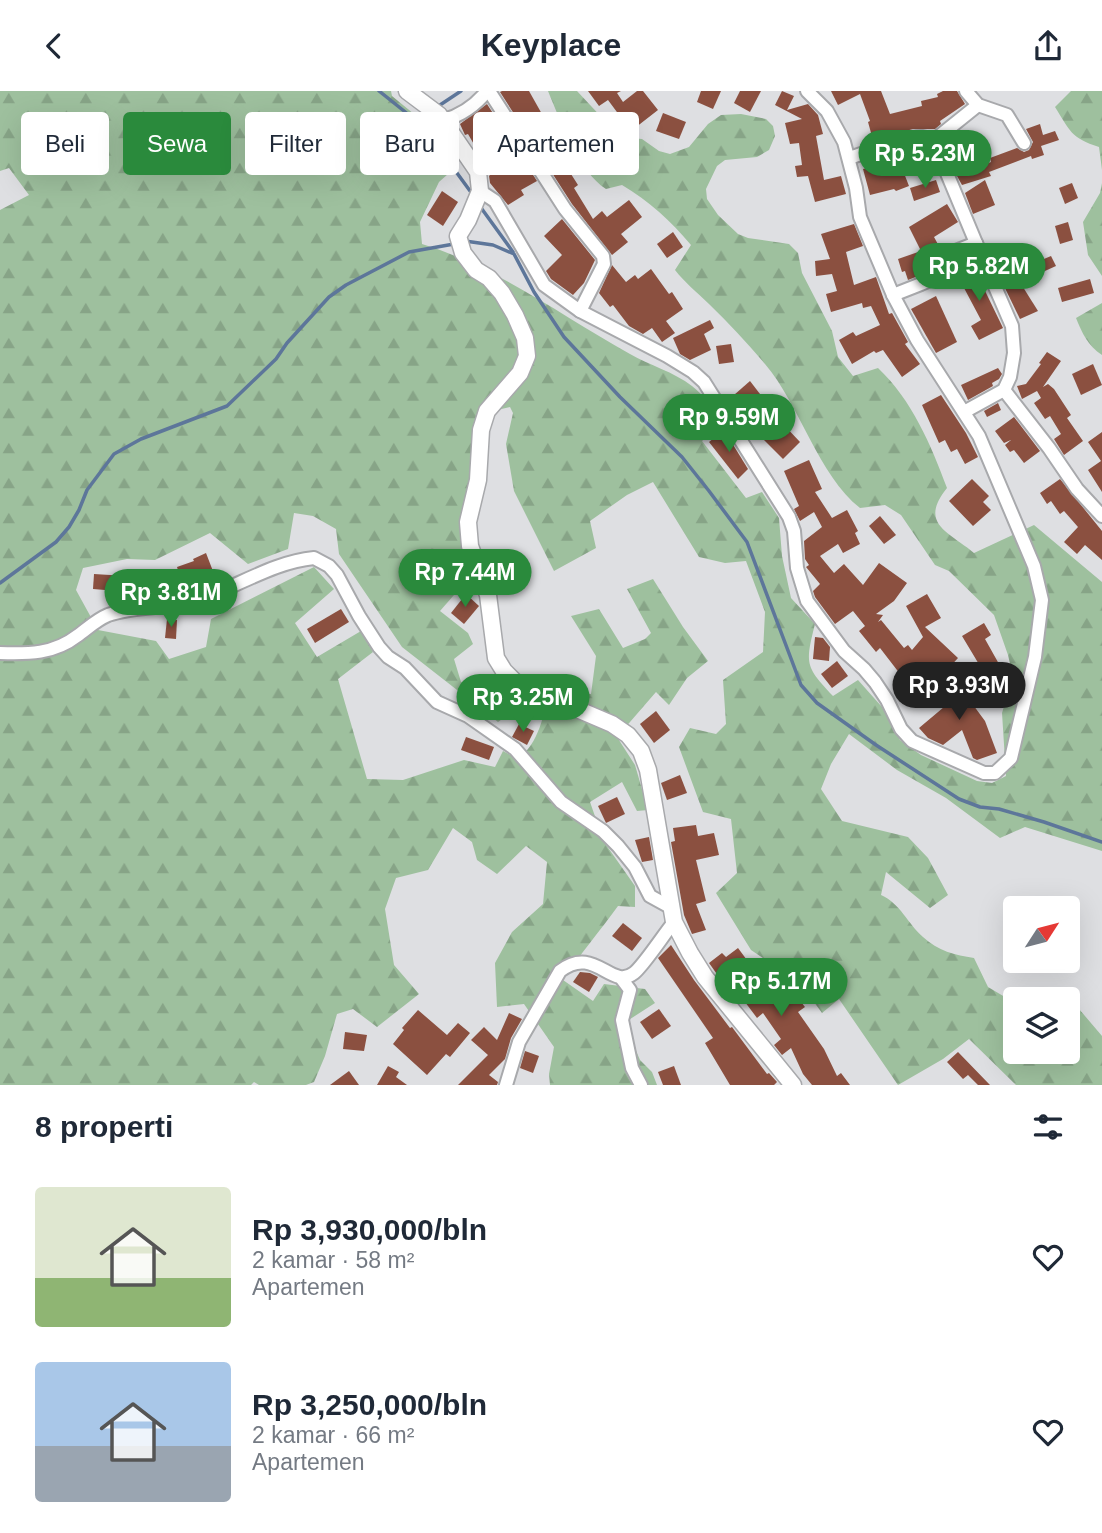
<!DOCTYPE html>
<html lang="id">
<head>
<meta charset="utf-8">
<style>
  :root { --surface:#fff; --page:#f2f2f3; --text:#1f2937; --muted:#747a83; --accent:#2a8a3c }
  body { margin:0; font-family:Arial,sans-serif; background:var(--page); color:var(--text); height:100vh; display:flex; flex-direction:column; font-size:26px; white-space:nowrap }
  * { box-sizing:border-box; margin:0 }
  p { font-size:23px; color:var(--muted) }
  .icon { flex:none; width:38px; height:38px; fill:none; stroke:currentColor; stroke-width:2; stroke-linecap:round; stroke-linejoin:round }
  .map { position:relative; height:994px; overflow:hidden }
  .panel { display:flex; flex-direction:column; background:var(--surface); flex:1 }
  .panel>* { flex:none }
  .top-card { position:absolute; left:21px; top:21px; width:700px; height:63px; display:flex; gap:14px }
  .needle { width:46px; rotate:54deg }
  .fabs { position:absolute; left:1003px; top:805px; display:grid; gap:14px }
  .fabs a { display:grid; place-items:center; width:77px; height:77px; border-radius:7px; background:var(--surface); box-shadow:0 7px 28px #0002; font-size:35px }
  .price { position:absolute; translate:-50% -60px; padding:0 16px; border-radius:24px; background:var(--accent); color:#fff; font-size:23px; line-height:46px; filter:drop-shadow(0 2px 4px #0008) }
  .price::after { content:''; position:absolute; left:50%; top:42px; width:21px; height:16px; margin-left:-10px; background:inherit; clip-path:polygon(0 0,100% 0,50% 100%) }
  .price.selected { background:#222; color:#fff }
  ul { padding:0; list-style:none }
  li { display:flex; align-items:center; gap:21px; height:175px; padding:0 35px }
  li span { display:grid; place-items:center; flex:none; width:196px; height:140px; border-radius:7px; color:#555 }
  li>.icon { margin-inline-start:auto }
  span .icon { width:84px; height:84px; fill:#fffc; stroke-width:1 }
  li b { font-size:30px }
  h2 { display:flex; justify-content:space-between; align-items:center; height:84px; padding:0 35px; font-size:30px }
  .tag { padding:0 24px; border-radius:7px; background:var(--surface); box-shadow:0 7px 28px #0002; font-size:24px; line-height:63px }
  .tag.selected { background:var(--accent); color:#fff }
  header { display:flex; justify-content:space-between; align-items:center; height:91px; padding:0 35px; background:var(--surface); font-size:32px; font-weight:700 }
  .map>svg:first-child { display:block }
</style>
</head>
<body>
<header><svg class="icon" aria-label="back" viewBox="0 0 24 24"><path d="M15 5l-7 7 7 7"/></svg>Keyplace<svg class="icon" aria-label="share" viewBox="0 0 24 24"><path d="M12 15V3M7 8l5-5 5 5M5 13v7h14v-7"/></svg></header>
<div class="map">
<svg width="1102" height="994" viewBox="0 0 1102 994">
  <defs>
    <pattern id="forest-firs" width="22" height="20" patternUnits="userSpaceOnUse" patternTransform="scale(1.75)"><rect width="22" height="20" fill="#9ec09e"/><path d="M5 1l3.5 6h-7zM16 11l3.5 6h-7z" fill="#87a487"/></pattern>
  </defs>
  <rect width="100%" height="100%" fill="#dedfe2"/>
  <g fill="url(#forest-firs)">
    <path d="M0,0H391L392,5L420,28L457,75L439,91L420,131L422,153C497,176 562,225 630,263C649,274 674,281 692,295C704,304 714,319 722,332L702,350L746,407L762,401L779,427L782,465L791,507L815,533C805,573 805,575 833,605L858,589L882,616L900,649L921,664L977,690L992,692L1006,685L1002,622L1013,586L1008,564L994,524L949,480L935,474L901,424L885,414L860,417C818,384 800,314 765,273C747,252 729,232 709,213C697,201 685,192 675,179L691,154C671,130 649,110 622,94L606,98C579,81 560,29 548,0H577L620,46L642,48L659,60L670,63L689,56L708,33L721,24L741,23L766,28L773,35L775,45L769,59L757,66L725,69L717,75L706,98L707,108L718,124L738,143L748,147L789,153L798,162L802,182L832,240L838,266L853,285L878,277C912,309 931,354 947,397C918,433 949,441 974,462L1034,434L1102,491V760L1025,736L1000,747L946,707L897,679L849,643L831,673L821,698L842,730L908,746L928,767L948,804L930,817L886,781L881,804C901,813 907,832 923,846C938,860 955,864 974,867L988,896L1015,912V961H1068V908H1058L1068,905L1102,945V994H1016L969,948L943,968L898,994L839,908L822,922L800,892L751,859L716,802L737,782L731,728L703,721L679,656L690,637L716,643L726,633L723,589L763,561L765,521L746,470L725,472L699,466L653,391L627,404L590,430L596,457L554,480L514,400L506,353L513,322L510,316L493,320L472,385V474L468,488L440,520L468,542L473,553L454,568L461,591L498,586L525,612L498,631L402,556L339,463L336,438L313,425L294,422L288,458L248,473L210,442L155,469L127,468L83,477L76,499L98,539L156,550L169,568L206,556L211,528L314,476L334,498L295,532L317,566L361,540L373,561L338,588L367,688L403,689L464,669L495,676L503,660L518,668C539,652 544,624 549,599L591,603L596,565L571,525L599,518L623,557L645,548L651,542L627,498L653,488L683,536L708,570L687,587L669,614L656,601L617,646L635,674L648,719L637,720L622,691L590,711L604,751L635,795V816L618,815C600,840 580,863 563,889L593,910L604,893L645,898L655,912L624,932L640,969L652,981L657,994H550L549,983L554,956L524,913L497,916L495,872L512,841L543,813L547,771L526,755L497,783L477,769L472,751L453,737L428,779L396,787L385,818L394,874L419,903L377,936L353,918L337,923L325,965L314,991L306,994H259L254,991L251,994H0V119L29,104L9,77L0,80Z"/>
    <path d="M1071,0H1102V79L1099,56C1071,47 1070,40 1055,16Z"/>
    <polygon points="1102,92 1102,185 1088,164 1083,131 1100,102"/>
    <path d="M1102,212V264C1088,255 1082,242 1076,227Z"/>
  </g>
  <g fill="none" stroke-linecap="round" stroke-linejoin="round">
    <g stroke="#5d769a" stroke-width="3.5">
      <polyline points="379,0 414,28 438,56 473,104"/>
      <polyline points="437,16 461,0"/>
      <polyline points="414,28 427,21"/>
      <polyline points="479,114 513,161"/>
      <polyline points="465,150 493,154 514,163 534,201 564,246 620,306 682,366 709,400 747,451 801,594 817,612 876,654 959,708 980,716 999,718 1044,731 1102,751"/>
      <polyline points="0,492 56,451 69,436 79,419 87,399 114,363 141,348 227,315 276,268 287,252 329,206 346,194 409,161 454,153"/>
    </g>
  </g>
  <g fill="#8b5040">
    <polygon points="502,0 529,0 547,32 544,34 563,66 566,64 577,79 571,83 578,94 574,97 593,128 602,120 607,126 629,109 642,126 621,143 628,151 612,164 572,113 500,1"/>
    <polygon points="588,0 621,0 617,2 623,11 637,0 643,0 658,19 631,40 608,9 599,15"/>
    <polygon points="701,0 721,0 713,18 697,11"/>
    <polygon points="740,0 761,0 750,21 734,12"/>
    <polygon points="782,0 794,5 787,19 808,13 818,24 823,43 816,45 824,89 841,85 846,103 815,111 808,85 797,86 795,75 802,74 799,52 790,53 785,32 802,28 775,14"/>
    <polygon points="831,0 881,0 890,23 922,15 921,10 938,6 937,3 943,0 957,0 965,13 940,30 941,33 935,38 913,38 873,49 868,31 870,30 860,3 838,14"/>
    <polygon points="487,13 537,90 521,99 524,104 508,114 490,92 489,85 491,83 468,43 465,44 460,33"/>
    <polygon points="663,22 686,31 679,48 656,40"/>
    <polygon points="1040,33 1043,44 1055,40 1059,49 1041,55 1044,64 1032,68 1031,65 989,81 991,85 962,94 957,85 991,71 990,67 1017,57 1024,61 1029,59 1033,51 1026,38"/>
    <polygon points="879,74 882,85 902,77 909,95 896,100 894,98 870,104 863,78"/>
    <polygon points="936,89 940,101 914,110 910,97"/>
    <polygon points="985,89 995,114 973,123 965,102"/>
    <polygon points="1072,92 1078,107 1065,113 1059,97"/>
    <polygon points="442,100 458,111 443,135 427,124"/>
    <polygon points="947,113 958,131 934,146 940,157 929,161 920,169 923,183 908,189 905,180 902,181 898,168 921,160 909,136"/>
    <polygon points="562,128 595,169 584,192 573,204 551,188 546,180 562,164 544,145"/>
    <polygon points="1068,131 1073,149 1060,153 1055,135"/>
    <polygon points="854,133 863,155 846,161 854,194 876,186 889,223 892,222 908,251 905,253 920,273 902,286 883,259 876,262 874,260 852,273 839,249 853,241 856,245 880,234 871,215 863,217 862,212 831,221 826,203 837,200 832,183 816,185 815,170 830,168 821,143"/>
    <polygon points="673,141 683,156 667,167 657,153"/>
    <polygon points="1051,165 1056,175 1036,184 1032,173"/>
    <polygon points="972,173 1003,237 979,249 971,235 981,229 955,180"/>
    <polygon points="612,174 626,191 635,184 638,188 651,178 669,203 672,201 683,218 666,230 675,242 662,251 652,237 643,243 629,235 613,214 610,216 599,202"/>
    <polygon points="1016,185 1038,220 1020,228 1003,193"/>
    <polygon points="1090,188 1094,202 1062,211 1058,197"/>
    <polygon points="936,205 957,251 936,262 911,218"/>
    <polygon points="710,229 714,237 704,243 711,259 690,269 680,263 673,247"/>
    <polygon points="731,253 734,271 719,273 716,255"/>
    <polygon points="1047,261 1061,270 1043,296 1048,293 1054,298 1071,324 1067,327 1083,350 1064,364 1054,348 1061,343 1050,325 1045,328 1034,312 1041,307 1037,300 1022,308 1017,295 1026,293 1041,273 1039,272"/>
    <polygon points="1093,273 1102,294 1081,304 1072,283"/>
    <polygon points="998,277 1002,283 999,288 992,292 993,295 968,309 961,294"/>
    <polygon points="750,290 760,303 744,316 734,304"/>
    <polygon points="941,304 966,342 978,366 965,373 957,358 951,361 945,349 939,352 922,314"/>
    <polygon points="998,312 1001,319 987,326 984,320"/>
    <polygon points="774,316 787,329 783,333 800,351 783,368 752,337"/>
    <polygon points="1014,326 1040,360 1024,372 1014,359 1010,361 1005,354 1011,349 1004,352 995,340"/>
    <polygon points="724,339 748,378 738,388 709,351"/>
    <polygon points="1102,341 1102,401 1088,379 1101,370 1088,351"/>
    <polygon points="809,369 822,398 815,401 832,427 847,419 858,440 855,442 860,453 843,462 838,453 820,465 834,482 844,473 863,494 879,472 907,492 894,510 876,523 883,524 878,531 881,529 904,557 908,554 912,559 923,546 906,515 927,503 941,527 925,536 958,567 945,581 935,572 919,582 927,593 912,604 904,594 907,592 880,557 876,561 859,540 865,535 853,520 835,533 815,506 813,500 820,493 806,476 809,474 805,468 804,450 822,436 814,421 800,430 794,418 799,415 784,380"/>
    <polygon points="972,388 989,405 983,411 991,419 973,435 949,410"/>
    <polygon points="1060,388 1102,440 1102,469 1085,454 1077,463 1064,451 1078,436 1064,420 1060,423 1051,410 1047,413 1040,402"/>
    <polygon points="880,425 896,444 884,453 869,435"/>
    <polygon points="206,462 216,488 184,499 177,476 194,470 193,468"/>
    <polygon points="94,483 142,486 141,502 93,498"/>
    <polygon points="466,503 479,515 464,533 451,522"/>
    <polygon points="341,518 349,531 315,552 307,538"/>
    <polygon points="167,528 177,529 176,548 165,547"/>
    <polygon points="984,532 991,544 985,548 999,573 993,576 1000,591 992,595 962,545"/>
    <polygon points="815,546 823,547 830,556 829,570 813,568"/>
    <polygon points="837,570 848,585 832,597 821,583"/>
    <polygon points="954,588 985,630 997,662 977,669 973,667 962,639 943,654 928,647 919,637 944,616 934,603"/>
    <polygon points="656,620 670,639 654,652 640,633"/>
    <polygon points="519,633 534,640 527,654 512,646"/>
    <polygon points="466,646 494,656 489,669 461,659"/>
    <polygon points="680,684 687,702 667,709 661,692"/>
    <polygon points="617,706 625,723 606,732 598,715"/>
    <polygon points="696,734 698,745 714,742 719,764 696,769 706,810 696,813 706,839 692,843 684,824 671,751 675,750 673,737"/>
    <polygon points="649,746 653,769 642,771 635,749"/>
    <polygon points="623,832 642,847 632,860 612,845"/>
    <polygon points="671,854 694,889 730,937 732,936 767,983 769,982 777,991 774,994 730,994 705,952 713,947 658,867"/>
    <polygon points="738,857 761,888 771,880 787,899 790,897 805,916 798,921 824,958 837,985 841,982 850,994 812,994 803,983 791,957 782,964 774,954 781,948 763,922 757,927 739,903 749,896 736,880 726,888 723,883 719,886 709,872 722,862 726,866"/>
    <polygon points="580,881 590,882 598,886 589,901 573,891"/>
    <polygon points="659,918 671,935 652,948 640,931"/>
    <polygon points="418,919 447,944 458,932 470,942 450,966 446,963 427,984 393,953 404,939 402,937"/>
    <polygon points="509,922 522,928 511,947 505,968 489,984 498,991 497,994 458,994 488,964 471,949 484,936 497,949"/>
    <polygon points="345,941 367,944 364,960 343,958"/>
    <polygon points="525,960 539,965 533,982 520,977"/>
    <polygon points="958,961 990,994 978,994 968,984 963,988 947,971"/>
    <polygon points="388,975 399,981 396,986 407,994 377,994"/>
    <polygon points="674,975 681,994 663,994 658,981"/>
    <polygon points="349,980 359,994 330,994"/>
  </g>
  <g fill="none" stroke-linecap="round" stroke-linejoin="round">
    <defs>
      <g id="minor">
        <polyline points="489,0 565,118 603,165 604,173 580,220"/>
        <polyline points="966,0 978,14 1007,24 1024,52"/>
        <path d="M444,29C462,24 475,15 487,0"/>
        <polyline points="932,51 978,14"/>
        <path d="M849,67C866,62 906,45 922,46C929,47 932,52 936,56L976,152L933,169L930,172L933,184L928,190L921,193L893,204"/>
        <polyline points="480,100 495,110 544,194 580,220 667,265 693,281 704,291 789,426 794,440 797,477 807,510 844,560 864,578 875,591 887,609 901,638 912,650 984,682 995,682 1011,667 1035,566 1042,509 1034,475 979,345 917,249 893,204 860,126 856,97 844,51 827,20 807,0"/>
        <polyline points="1004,299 1049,357 1077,398 1102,425"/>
        <polyline points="964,321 1004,299 1010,286 1014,262 1012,235 976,152"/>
        <path d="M0,562C28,563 54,563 77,545C87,538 96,529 108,524C137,514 169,518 198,509C237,496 273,471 314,467L329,475L337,484L359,525L379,556L388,566L405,577L437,611L468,625L515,658L561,711L603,740L618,755L635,776L650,805L670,816"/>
        <polyline points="621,887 630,899 622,929 632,977 641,994"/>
        <path d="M506,994L519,951L560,880C595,853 611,900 634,882C644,874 664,843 674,831"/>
      </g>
      <polyline id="tertiary" points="407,0 439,24 478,81 480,100 468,129 458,145 463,162 476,179 489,187 502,202 515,224 525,247 527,265 520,282 487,320 481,339 478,389 468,431 470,455 488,504 496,567 504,580 516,592 612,633 628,644 641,660 648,679 674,831 690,862 705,886 793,994"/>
    </defs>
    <use href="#minor" stroke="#a8a9ac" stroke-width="16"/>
    <use href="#tertiary" stroke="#a8a9ac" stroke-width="19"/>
    <use href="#minor" stroke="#fff" stroke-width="12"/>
    <use href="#tertiary" stroke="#fff" stroke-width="16"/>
  </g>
</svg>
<div class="fabs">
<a><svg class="needle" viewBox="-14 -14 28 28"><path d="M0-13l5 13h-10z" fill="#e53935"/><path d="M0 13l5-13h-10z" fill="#747a83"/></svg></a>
<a><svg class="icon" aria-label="layers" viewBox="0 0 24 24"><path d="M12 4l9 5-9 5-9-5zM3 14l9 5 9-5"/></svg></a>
</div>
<b class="price" style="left:925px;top:99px">Rp 5.23M</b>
<b class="price" style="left:979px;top:212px">Rp 5.82M</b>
<b class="price" style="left:729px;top:363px">Rp 9.59M</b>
<b class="price" style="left:465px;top:518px">Rp 7.44M</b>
<b class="price" style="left:171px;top:538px">Rp 3.81M</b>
<b class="price selected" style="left:959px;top:631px">Rp 3.93M</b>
<b class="price" style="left:523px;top:643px">Rp 3.25M</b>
<b class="price" style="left:781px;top:927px">Rp 5.17M</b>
<div class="top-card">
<a class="tag">Beli</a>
<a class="tag selected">Sewa</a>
<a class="tag">Filter</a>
<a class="tag">Baru</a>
<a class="tag">Apartemen</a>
</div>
</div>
<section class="panel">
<h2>8 properti<svg class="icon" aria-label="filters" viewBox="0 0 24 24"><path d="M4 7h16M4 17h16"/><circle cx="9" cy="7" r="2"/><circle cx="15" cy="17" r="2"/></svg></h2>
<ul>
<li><span style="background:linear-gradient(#dfe7d0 65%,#8fb573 0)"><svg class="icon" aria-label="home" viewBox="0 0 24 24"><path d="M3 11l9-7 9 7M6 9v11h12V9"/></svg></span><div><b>Rp 3,930,000/bln</b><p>2 kamar · 58 m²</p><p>Apartemen</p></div><svg class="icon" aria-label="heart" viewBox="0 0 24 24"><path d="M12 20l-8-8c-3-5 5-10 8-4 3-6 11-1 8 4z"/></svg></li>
<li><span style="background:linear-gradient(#a9c7e8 60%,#9aa5b1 0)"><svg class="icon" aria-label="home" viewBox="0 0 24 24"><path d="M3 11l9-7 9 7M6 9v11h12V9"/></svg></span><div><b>Rp 3,250,000/bln</b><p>2 kamar · 66 m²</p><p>Apartemen</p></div><svg class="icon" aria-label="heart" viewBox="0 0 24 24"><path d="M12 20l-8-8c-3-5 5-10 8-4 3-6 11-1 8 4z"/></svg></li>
</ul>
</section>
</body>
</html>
